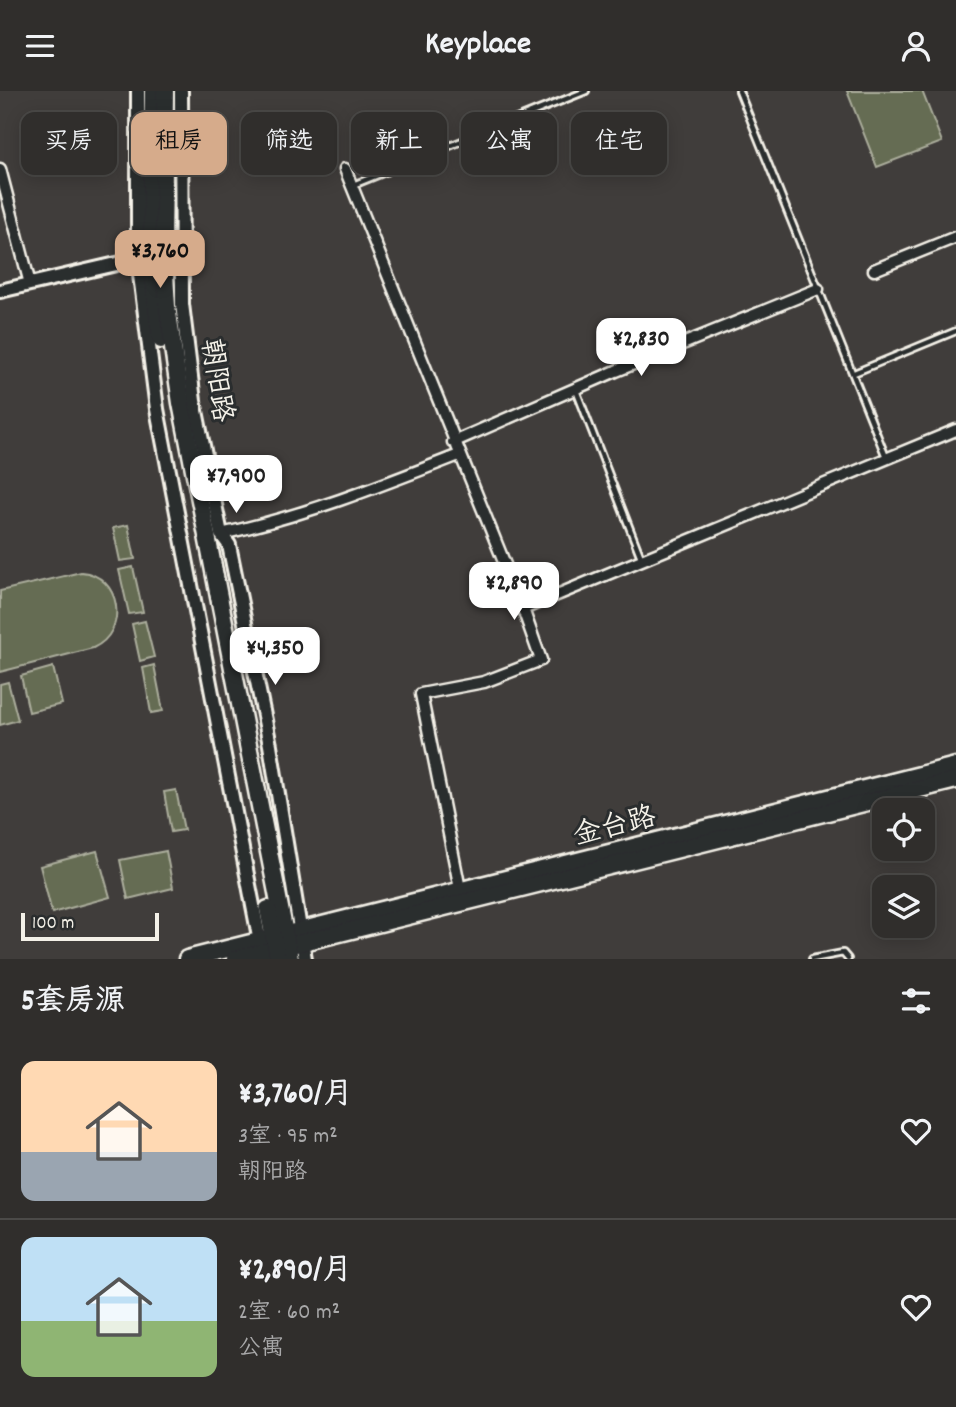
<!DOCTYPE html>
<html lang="zh">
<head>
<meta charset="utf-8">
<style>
  :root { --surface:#302e2c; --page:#383634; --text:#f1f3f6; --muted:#a8a8a9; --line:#4b4a48; --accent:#d6ab8b }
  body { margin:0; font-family:Dekko,"LXGW WenKai TC",sans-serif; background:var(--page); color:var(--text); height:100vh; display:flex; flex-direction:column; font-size:26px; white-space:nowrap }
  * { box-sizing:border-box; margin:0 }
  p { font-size:23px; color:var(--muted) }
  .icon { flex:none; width:38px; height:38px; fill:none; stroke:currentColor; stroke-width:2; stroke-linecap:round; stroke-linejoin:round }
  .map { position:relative; height:868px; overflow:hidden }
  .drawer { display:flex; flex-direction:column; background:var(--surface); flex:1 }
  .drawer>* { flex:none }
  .banner { position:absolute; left:21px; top:21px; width:915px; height:63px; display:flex; gap:14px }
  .tools { position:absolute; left:872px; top:707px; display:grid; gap:14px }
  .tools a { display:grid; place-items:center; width:63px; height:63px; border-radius:14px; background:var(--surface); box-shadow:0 4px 18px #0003,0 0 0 2px var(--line); font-size:35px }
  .scale { position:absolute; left:21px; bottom:18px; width:138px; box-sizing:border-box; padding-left:7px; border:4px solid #f4f1e8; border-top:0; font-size:19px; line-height:24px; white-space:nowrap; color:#f4f1e8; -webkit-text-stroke:5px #2a2d2e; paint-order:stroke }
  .price { position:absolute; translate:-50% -60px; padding:0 16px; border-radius:14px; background:#fff; color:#222; font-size:23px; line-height:46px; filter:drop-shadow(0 2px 4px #0008) }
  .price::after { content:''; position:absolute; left:50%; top:42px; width:21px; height:16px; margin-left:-10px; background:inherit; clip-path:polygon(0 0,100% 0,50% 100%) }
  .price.on { background:var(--accent); color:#111 }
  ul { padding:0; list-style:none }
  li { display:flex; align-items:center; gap:21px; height:175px; padding:0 21px }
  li+li { border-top:2px solid var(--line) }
  li span { display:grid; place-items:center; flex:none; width:196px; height:140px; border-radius:14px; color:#555 }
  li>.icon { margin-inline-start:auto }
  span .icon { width:84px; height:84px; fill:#fffc; stroke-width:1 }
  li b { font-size:30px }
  h2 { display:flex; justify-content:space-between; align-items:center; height:84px; padding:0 21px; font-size:30px }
  .chip { padding:0 24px; border-radius:14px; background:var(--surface); box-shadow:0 4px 18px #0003,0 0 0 2px var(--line); font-size:24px; line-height:63px }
  .chip.on { background:var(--accent); color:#111 }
  header { display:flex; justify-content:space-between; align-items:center; height:91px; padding:0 21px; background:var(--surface); font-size:32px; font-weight:800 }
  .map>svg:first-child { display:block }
</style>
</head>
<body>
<header><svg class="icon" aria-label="menu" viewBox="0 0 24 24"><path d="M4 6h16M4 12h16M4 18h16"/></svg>Keyplace<svg class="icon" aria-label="person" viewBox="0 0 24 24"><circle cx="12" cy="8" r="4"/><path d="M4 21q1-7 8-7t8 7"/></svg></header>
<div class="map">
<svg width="956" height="868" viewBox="0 0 956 868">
  <rect width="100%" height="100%" fill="#403d3b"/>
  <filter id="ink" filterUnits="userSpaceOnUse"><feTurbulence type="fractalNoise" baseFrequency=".0143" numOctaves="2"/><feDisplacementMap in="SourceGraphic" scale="14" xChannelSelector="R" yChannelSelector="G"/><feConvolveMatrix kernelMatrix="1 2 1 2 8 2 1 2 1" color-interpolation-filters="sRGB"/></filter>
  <g filter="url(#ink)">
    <g fill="#656c52" stroke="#acae9d" stroke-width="2">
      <polygon points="847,0 922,0 942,51 877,76"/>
      <polygon points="128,434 135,468 120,470 113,437"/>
      <polygon points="133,476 143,521 129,523 119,479"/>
      <path d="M81,481C121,484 130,540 93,557L0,581V500Z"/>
      <polygon points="145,530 154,566 140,570 132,533"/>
      <polygon points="154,574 163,620 151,622 143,577"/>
      <polygon points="53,576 62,613 29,621 21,585"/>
      <polygon points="8,591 18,629 0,634 0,593"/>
      <polygon points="176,699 184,739 171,741 164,701"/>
      <polygon points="97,760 110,806 52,822 40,775"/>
      <polygon points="166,760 173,797 128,808 120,769"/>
    </g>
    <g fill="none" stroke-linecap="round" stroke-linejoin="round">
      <defs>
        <g id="service">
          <polyline points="739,0 886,366"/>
          <polyline points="353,94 586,0"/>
          <polyline points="854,282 956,240"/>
          <polyline points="576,299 642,469"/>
          <polyline points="812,868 843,862 848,868"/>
        </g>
        <g id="minor">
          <polyline points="0,78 30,193"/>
          <polyline points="345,78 523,518 956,339"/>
          <polyline points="874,179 956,146"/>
          <polyline points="453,351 616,280 818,198"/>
          <path d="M221,443C304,425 380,395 459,364"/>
          <polyline points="460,798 421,603 484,591 541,569 523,518"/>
        </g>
        <g id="tertiary">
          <polyline points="138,0 138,168 157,318 261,856"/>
          <polyline points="181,0 182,213 194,310 221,443 229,454 270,654 305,868"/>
          <polyline points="0,200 138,168"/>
        </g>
        <g id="primary">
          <polyline points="187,868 956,675"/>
          <polyline points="235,868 956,689"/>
        </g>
        <g id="trunk">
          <path d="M153,0C152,83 146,167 161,249"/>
          <polyline points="165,0 163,154 167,215 181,312 290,868"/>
          <polyline points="268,818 278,868"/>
        </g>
      </defs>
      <use href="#service" stroke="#f4f1e8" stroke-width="10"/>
      <use href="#minor" stroke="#f4f1e8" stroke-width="15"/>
      <use href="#tertiary" stroke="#f4f1e8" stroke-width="18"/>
      <use href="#primary" stroke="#f4f1e8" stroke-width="21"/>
      <use href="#trunk" stroke="#f4f1e8" stroke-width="21"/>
      <use href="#service" stroke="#2a2d2e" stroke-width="4.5"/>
      <use href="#minor" stroke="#2a2d2e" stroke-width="10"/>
      <use href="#tertiary" stroke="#2a2d2e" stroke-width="12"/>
      <use href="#primary" stroke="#2a2d2e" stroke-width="16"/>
      <use href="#trunk" stroke="#2a2d2e" stroke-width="16"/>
    </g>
  </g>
  <g text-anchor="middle" stroke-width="6" stroke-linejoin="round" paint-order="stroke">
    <g font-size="28" fill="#f4f1e8" stroke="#2a2d2e">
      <text transform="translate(219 289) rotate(81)" y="10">朝阳路</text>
      <text transform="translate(614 733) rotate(-14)" y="10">金台路</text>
    </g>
  </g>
</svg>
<div class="tools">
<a><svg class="icon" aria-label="locate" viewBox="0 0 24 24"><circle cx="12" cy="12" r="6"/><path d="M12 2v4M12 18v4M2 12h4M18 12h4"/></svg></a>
<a><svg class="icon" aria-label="layers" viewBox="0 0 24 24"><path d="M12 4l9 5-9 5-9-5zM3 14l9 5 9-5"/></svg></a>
</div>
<div class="scale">100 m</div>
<b class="price on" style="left:160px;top:199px">¥3,760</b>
<b class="price" style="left:641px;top:287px">¥2,830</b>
<b class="price" style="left:236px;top:424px">¥7,900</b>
<b class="price" style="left:514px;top:531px">¥2,890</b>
<b class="price" style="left:275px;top:596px">¥4,350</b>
<div class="banner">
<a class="chip">买房</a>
<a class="chip on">租房</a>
<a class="chip">筛选</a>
<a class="chip">新上</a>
<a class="chip">公寓</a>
<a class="chip">住宅</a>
</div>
</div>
<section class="drawer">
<h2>5套房源<svg class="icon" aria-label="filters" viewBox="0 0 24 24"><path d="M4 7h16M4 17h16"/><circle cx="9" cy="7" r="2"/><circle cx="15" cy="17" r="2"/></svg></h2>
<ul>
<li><span style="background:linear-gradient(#ffd9b3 65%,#9aa5b1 0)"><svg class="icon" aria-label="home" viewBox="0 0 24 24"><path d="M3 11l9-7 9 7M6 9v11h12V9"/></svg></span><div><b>¥3,760/月</b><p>3室 · 95 m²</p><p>朝阳路</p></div><svg class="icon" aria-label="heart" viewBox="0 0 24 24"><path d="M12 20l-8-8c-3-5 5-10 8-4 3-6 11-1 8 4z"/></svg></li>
<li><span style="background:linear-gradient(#bfe0f5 60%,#8fb573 0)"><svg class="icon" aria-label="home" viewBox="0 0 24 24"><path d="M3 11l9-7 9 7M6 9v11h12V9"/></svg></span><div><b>¥2,890/月</b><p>2室 · 60 m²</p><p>公寓</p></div><svg class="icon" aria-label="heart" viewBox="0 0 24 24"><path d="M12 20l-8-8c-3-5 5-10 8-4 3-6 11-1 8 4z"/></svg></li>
</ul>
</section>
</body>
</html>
